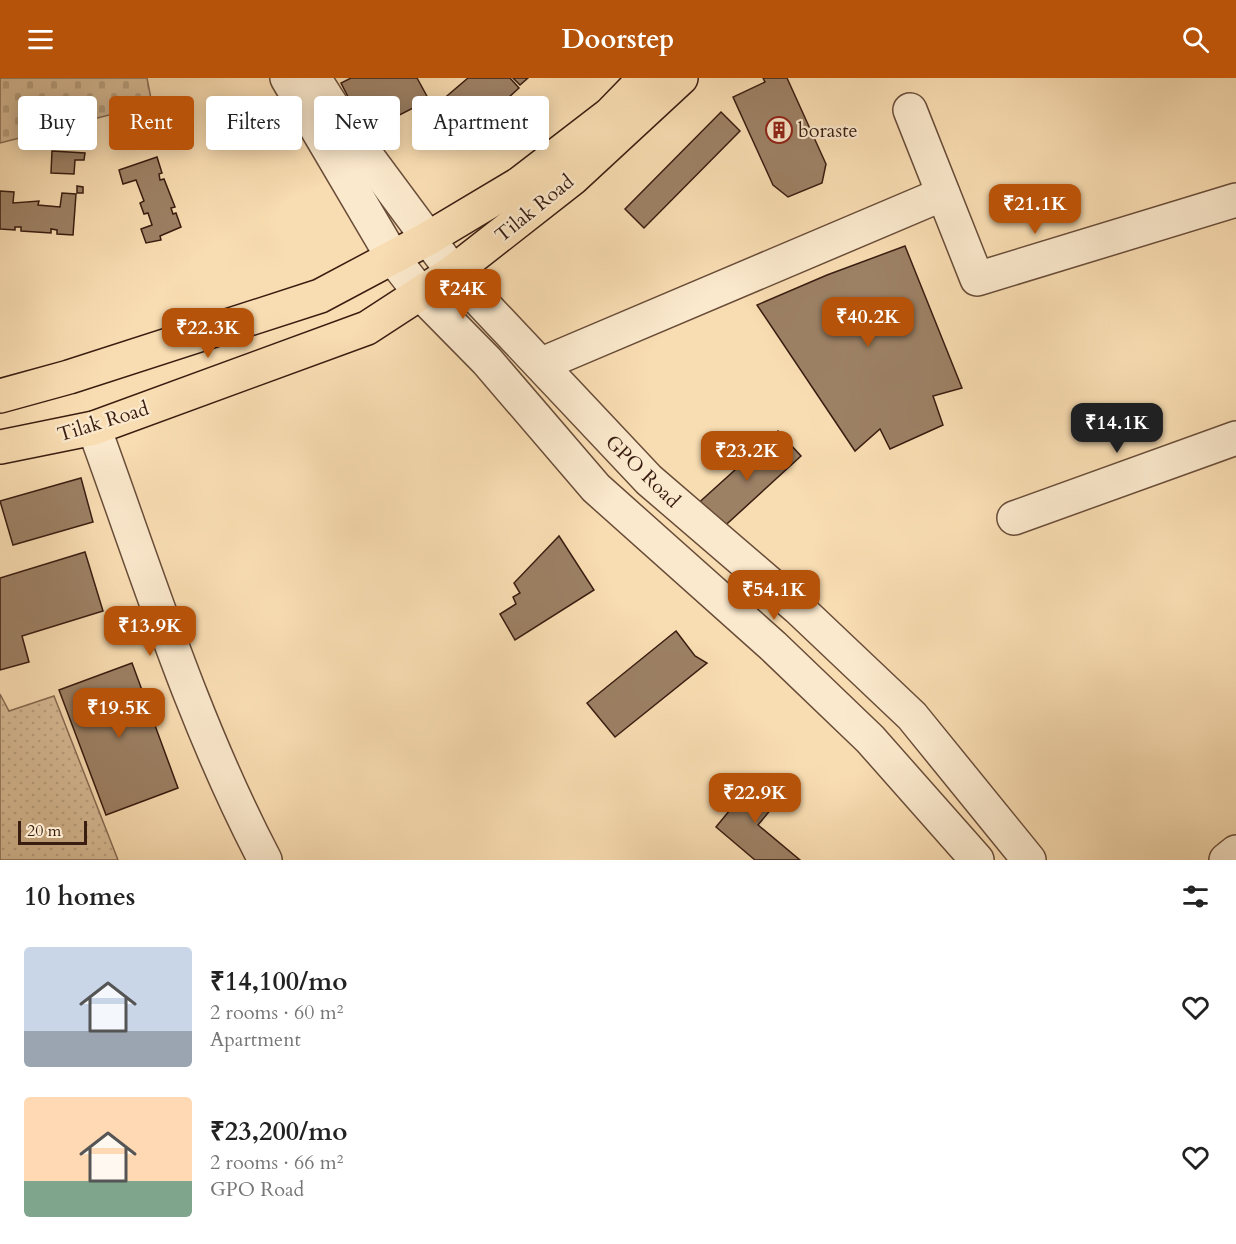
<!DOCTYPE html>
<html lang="en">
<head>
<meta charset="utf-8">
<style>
  :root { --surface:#fff; --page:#f2f2f2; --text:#222; --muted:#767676; --accent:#b45309 }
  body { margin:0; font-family:Cardo,serif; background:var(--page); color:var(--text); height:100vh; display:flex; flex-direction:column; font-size:22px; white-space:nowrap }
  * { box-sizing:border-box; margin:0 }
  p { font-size:20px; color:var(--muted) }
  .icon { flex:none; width:33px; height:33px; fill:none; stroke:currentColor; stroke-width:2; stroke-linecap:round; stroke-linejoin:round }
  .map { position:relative; height:782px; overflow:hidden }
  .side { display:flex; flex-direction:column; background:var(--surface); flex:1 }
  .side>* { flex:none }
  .hud { position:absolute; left:18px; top:18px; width:600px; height:54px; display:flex; gap:12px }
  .scale { position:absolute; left:18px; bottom:15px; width:69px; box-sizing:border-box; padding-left:6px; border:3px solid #391d11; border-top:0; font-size:16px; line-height:21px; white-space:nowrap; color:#391d11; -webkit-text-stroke:4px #fbe9cd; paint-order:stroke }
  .price { position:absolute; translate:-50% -51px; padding:0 14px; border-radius:12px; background:var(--accent); color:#fff; font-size:20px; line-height:39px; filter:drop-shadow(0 2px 3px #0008) }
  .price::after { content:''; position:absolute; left:50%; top:36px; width:18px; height:14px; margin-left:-9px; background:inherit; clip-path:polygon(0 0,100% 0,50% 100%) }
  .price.current { background:#222; color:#fff }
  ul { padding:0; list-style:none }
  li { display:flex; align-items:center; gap:18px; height:150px; padding:0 24px }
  li span { display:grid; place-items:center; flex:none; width:168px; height:120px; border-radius:6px; color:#555 }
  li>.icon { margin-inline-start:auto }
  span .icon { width:72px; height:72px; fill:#fffc; stroke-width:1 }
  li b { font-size:26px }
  h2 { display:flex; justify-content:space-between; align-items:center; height:72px; padding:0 24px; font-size:26px }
  .tag { padding:0 21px; border-radius:6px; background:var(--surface); box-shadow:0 3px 15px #0003; font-size:21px; line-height:54px }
  .tag.current { background:var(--accent); color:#fff }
  header { display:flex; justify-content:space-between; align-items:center; height:78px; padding:0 24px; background:var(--accent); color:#fff; font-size:27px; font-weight:600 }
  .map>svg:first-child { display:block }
</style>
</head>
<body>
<header><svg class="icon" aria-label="menu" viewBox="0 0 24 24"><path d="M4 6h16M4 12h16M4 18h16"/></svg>Doorstep<svg class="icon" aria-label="search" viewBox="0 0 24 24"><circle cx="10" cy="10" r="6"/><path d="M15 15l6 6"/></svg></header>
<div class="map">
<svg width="1236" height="782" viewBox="0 0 1236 782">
  <defs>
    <pattern id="cemetery-stones" width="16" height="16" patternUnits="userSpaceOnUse" patternTransform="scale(1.5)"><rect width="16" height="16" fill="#d8bc97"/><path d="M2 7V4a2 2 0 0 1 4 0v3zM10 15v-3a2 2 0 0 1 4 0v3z" fill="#baa181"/></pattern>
    <pattern id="park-dots" width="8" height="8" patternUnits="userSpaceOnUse" patternTransform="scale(1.5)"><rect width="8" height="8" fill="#d8bc97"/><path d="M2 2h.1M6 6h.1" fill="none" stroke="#baa181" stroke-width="1.8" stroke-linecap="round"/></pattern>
  </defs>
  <rect width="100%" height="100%" fill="#f9ddb2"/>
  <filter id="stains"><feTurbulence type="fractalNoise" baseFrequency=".00333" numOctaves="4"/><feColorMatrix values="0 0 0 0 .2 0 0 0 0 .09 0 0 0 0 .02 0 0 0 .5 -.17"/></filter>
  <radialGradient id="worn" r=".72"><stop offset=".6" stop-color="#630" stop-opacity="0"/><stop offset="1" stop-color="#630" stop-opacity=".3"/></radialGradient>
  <polygon fill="url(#cemetery-stones)" stroke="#886c54" stroke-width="1.5" points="0,0 147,0 152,26 0,65"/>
  <polygon fill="url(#park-dots)" stroke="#886c54" stroke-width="1.5" points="0,616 9,633 54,618 118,782 0,782"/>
  <g fill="#9d8165" stroke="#391d11" stroke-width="1.5">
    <polygon points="351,0 417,0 429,22 366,54 341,5"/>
    <polygon points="468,0 510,0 519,10 469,55 441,23"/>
    <polygon points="513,0 528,0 520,7"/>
    <polygon points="763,0 787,0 826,86 822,105 788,119 773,107 733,19 765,4"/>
    <polygon points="721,34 740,53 644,150 625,131"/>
    <polygon points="52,73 85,75 84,82 75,82 74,96 51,95"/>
    <polygon points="157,79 162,95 159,96 160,102 164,101 175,129 171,130 173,136 176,135 181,149 160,158 161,162 146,165 141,151 152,147 148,135 144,136 140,125 144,123 136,102 123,106 119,92"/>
    <polygon points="77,108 83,109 83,115 77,115"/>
    <polygon points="0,113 14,114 13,125 39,123 38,127 60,129 62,115 76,116 73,157 57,156 57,152 51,151 51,155 21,153 21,149 15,149 15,152 0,151"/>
    <polygon points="905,168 962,310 933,318 943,347 890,371 880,351 855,373 757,227 827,197"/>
    <polygon points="778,353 801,378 717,455 694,429"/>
    <polygon points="81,400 93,444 13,467 0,423"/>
    <polygon points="559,458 594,512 515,562 500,536 516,526 513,519 520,515 514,505"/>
    <polygon points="85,474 103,533 22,558 29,584 0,592 0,500"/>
    <polygon points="676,553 695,578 707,585 615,659 587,625"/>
    <polygon points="132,585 178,710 106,737 59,612"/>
    <polygon points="758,698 782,718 758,747 800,782 755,782 716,749"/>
  </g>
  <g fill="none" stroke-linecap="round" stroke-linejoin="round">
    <defs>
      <g id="minor">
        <polyline points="287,0 393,180 421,216 487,283 596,410 773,568 870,661 977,782"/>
        <polyline points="314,0 344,47 453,194 649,402 798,530 912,638 1029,782"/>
        <polyline points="910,32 977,201 1236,122"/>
        <polyline points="542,286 943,116"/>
        <path d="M94,350C147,495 193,645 265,782"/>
        <polyline points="1014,440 1236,360"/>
        <polyline points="1226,782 1236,774"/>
      </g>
      <g id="major">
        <polyline points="0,318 69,299 320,218 427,161 519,106 610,36 645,0"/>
        <polyline points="0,369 94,350 367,250 453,194 573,100 681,0"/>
      </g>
    </defs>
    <use href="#minor" stroke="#694d39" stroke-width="36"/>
    <use href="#major" stroke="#391d11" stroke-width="36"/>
    <use href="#minor" stroke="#fbe9cd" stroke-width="33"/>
    <use href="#major" stroke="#f9ddb2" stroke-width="33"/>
  </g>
  <defs>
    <symbol id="building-ring" viewBox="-11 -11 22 22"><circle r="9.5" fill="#fbe9cd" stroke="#8f2418" stroke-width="1.5"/><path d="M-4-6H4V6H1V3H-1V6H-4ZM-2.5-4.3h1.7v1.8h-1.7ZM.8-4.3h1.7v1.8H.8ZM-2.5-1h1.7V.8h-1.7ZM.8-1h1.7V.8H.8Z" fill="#8f2418"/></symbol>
  </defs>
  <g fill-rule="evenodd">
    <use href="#building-ring" x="764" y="37" width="30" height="30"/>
  </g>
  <g text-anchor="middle" stroke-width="4.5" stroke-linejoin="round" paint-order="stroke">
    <g font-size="20" fill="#391d11" stroke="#fbe9cd" text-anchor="start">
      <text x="798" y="59">boraste</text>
    </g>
    <g font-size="20" fill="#391d11" stroke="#fbe9cd">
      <text transform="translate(534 130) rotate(-39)" y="7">Tilak Road</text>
      <text transform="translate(103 343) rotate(-17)" y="7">Tilak Road</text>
      <text transform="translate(643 393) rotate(44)" y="7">GPO Road</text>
    </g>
  </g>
  <rect width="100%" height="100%" filter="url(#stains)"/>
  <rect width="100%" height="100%" fill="url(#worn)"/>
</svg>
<div class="scale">20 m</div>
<b class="price" style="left:1035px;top:157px">₹21.1K</b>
<b class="price" style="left:463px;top:242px">₹24K</b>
<b class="price" style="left:868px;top:270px">₹40.2K</b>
<b class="price" style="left:208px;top:281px">₹22.3K</b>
<b class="price current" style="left:1117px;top:376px">₹14.1K</b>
<b class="price" style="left:747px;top:404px">₹23.2K</b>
<b class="price" style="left:774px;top:543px">₹54.1K</b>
<b class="price" style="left:150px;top:579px">₹13.9K</b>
<b class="price" style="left:119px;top:661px">₹19.5K</b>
<b class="price" style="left:755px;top:746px">₹22.9K</b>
<div class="hud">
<a class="tag">Buy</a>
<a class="tag current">Rent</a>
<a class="tag">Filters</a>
<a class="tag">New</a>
<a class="tag">Apartment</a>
</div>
</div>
<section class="side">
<h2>10 homes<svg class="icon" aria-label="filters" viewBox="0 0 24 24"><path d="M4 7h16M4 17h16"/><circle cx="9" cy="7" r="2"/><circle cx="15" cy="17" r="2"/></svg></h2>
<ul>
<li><span style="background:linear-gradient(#c9d6e8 70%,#9aa5b1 0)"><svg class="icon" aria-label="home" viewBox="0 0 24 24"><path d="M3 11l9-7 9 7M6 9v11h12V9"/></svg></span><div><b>₹14,100/mo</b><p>2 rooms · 60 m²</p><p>Apartment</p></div><svg class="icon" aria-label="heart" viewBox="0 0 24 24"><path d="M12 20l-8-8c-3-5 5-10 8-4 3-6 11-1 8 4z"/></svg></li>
<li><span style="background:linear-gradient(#ffd9b3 70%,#7fa58c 0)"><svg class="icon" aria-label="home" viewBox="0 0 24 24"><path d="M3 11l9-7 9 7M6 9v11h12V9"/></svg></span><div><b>₹23,200/mo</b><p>2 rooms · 66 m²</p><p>GPO Road</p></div><svg class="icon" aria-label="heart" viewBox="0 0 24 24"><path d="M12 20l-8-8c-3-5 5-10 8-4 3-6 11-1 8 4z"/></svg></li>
</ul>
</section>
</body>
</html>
